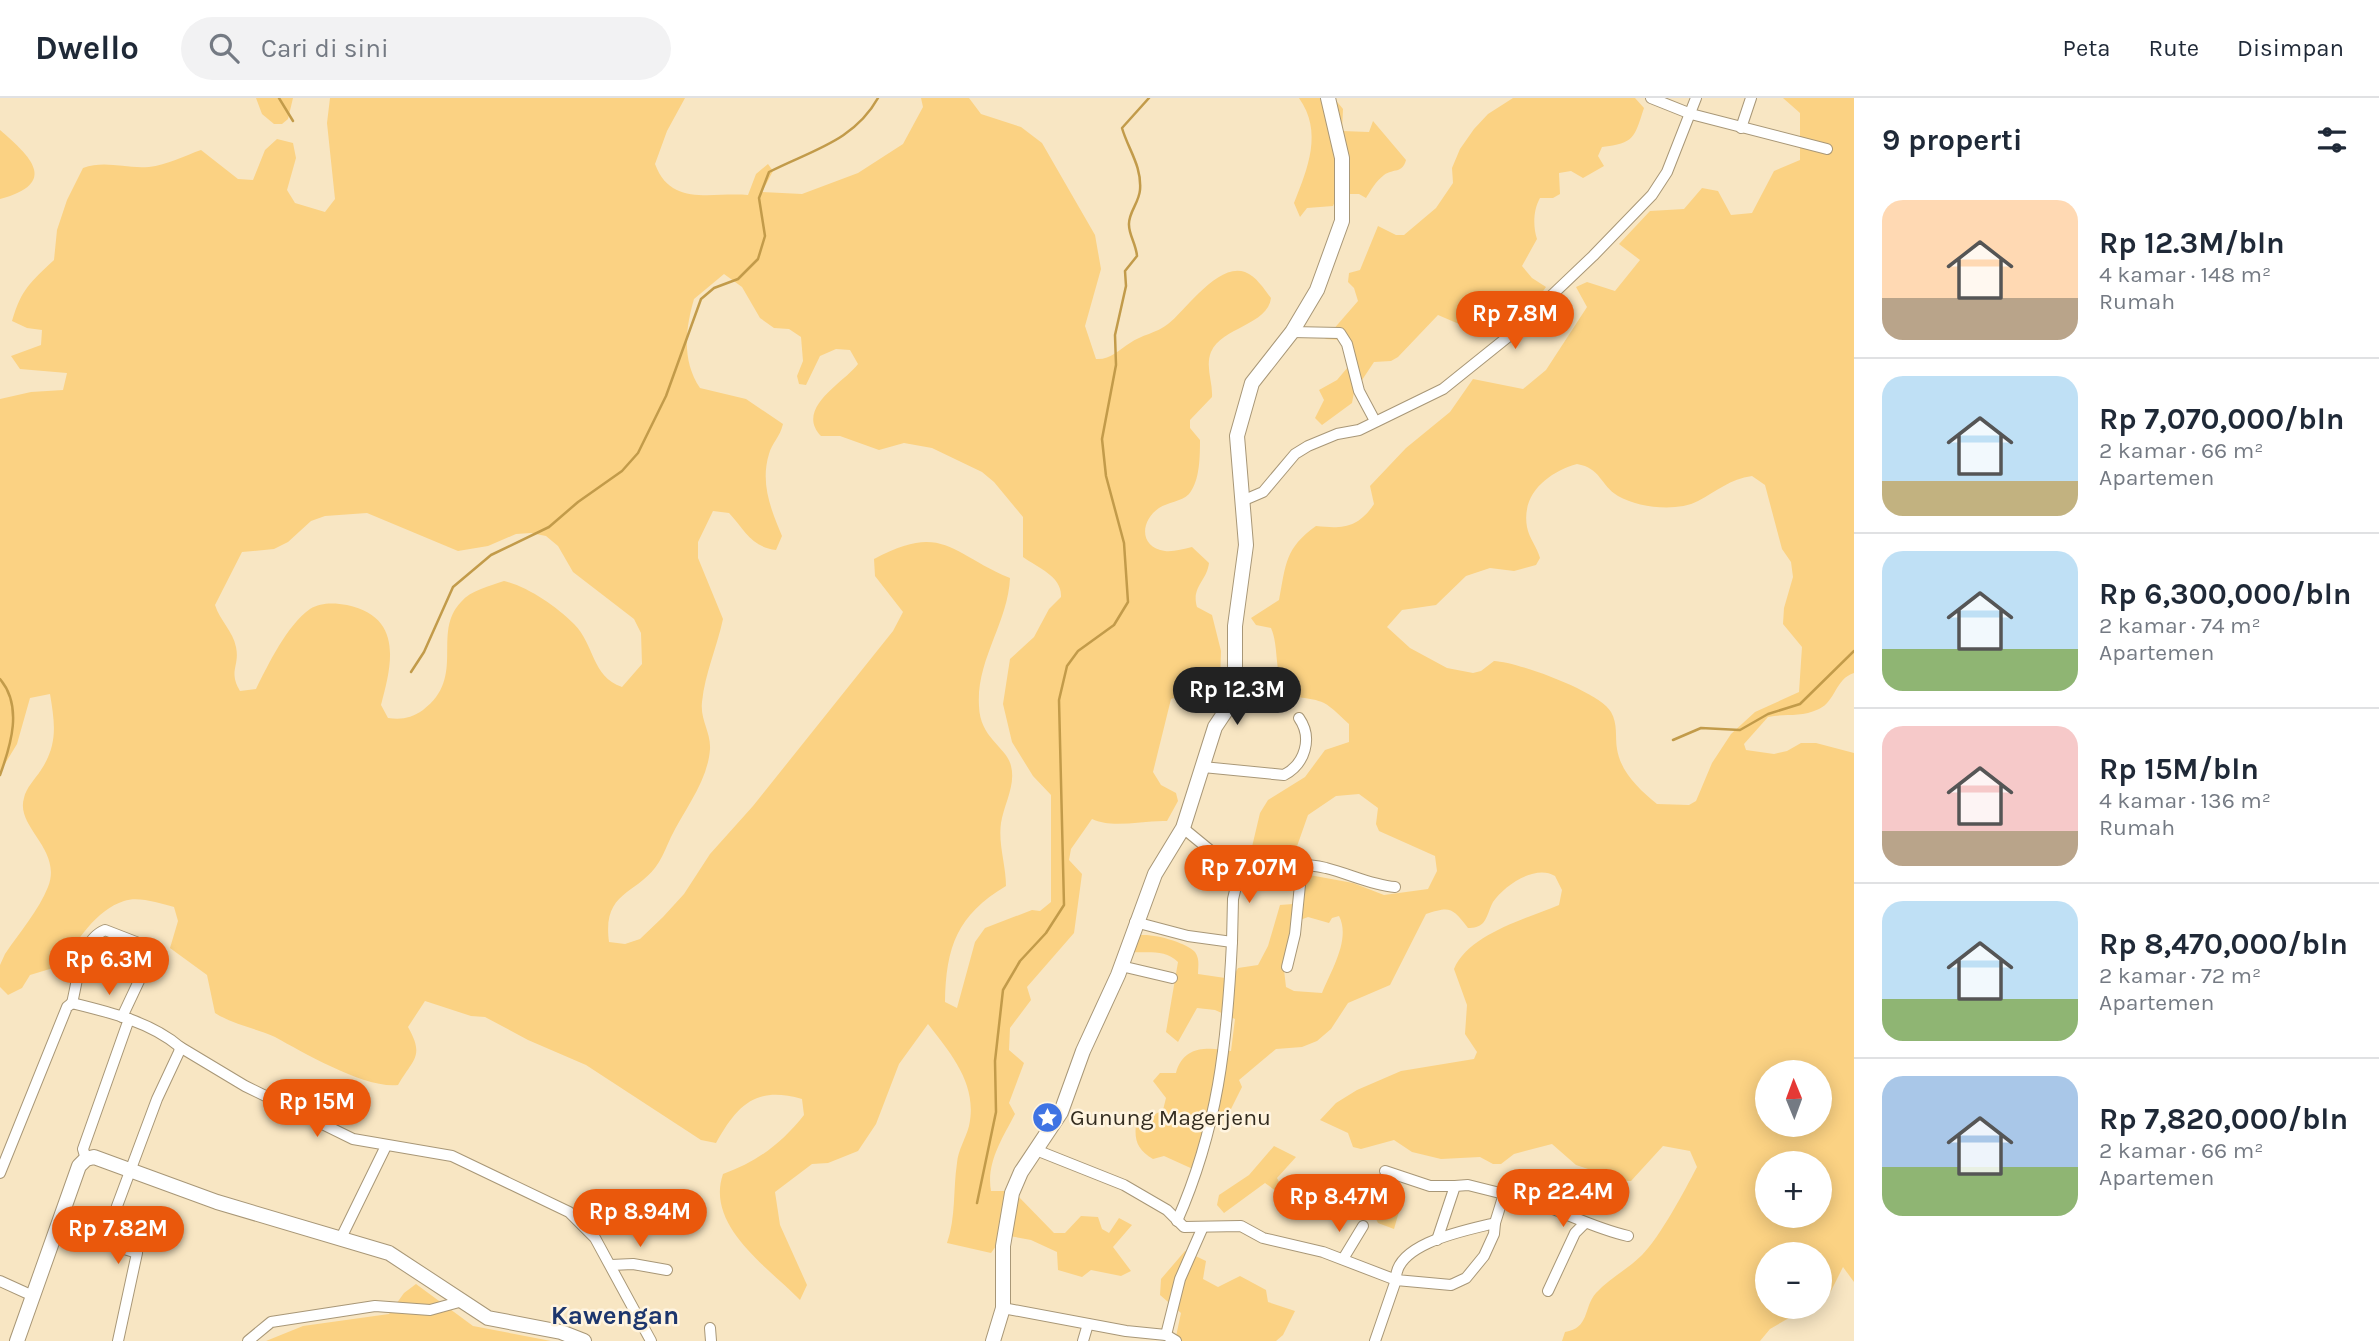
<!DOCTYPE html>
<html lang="id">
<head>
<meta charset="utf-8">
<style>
  :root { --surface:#fff; --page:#f2f2f3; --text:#1f2937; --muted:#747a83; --line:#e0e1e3; --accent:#ea580c }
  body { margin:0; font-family:Karla,sans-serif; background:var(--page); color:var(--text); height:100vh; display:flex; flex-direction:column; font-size:26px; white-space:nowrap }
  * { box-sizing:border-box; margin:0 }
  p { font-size:23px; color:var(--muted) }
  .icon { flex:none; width:38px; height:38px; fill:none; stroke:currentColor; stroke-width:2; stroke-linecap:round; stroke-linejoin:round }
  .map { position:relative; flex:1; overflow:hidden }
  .panel { display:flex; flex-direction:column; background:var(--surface); width:525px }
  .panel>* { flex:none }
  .needle { width:46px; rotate:359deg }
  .controls { position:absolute; left:1755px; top:962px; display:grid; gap:14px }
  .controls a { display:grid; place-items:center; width:77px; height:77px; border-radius:50%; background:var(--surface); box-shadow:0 4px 18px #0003; font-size:35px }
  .price { position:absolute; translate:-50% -60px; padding:0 16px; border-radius:24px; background:var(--accent); color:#fff; font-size:23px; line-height:46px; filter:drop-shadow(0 2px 4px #0008) }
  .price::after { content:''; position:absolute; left:50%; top:42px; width:21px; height:16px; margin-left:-10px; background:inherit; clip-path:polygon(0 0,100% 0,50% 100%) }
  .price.on { background:#222; color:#fff }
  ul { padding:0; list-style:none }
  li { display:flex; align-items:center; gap:21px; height:175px; padding:0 28px }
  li+li { border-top:2px solid var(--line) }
  li span { display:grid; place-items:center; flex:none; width:196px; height:140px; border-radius:21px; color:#555 }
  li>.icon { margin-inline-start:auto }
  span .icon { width:84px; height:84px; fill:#fffc; stroke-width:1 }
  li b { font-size:30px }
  h2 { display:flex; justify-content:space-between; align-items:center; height:84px; padding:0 28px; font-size:30px }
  header { display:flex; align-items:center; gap:42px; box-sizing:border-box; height:98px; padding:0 35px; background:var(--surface); border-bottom:2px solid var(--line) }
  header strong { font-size:33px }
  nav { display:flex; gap:38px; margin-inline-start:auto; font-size:24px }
  .search { width:490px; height:63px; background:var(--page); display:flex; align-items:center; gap:18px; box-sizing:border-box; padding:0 24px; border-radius:38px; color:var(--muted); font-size:26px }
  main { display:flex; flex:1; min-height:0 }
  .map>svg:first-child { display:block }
</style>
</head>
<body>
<header>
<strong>Dwello</strong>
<div class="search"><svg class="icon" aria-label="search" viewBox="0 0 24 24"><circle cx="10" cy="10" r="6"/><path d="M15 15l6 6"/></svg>Cari di sini</div>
<nav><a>Peta</a><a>Rute</a><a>Disimpan</a></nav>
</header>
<main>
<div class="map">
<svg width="1854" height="1243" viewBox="0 0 1854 1243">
  <rect width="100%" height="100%" fill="#f8e6c3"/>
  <g fill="#fbd283" fill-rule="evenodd">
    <polygon points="256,0 293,0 288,21 282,26 274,26 262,16"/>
    <path d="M330,0H685L667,33L655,66C671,109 710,94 748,97L756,76L768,66L773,73L762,94L802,96L858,75L903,46L923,9L921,0H969L981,16L1021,29L1042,45L1095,137L1101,171L1085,228L1096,261C1110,262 1119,252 1130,245C1141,237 1157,235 1168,226C1185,213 1218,164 1245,174C1256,178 1264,191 1271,200C1268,227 1222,229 1211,254C1205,269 1213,284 1212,299L1190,322V330L1200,342C1200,358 1200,383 1189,396C1181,404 1168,404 1159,410C1140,423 1139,449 1165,453C1173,454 1183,451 1192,449L1209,465C1207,483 1191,489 1197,509L1212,517L1221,553L1220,587L1216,593H1193L1171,601L1153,674L1161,687L1176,695L1178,703L1167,723C1142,722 1113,731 1092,721L1071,751L1069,762L1082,776L1074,835L1027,889L1031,902L1010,930L1009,952L1024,965L1009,1005L1015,1016C1002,1041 986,1065 991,1093H1009L1017,1097L1054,1135H1065L1081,1118L1098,1119L1102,1131L1109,1135L1119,1120L1132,1127L1113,1149L1131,1173L1121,1178L1091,1172L1082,1179L1058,1172L1057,1154L1031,1142L1004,1137L991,1155L947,1145C956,1120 953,1091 957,1065C958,1052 966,1040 969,1028C978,987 952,957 928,926L899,966L876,1026L858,1053L828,1065L812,1066L775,1094L780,1127L807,1187L800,1202C769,1170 705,1128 723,1076C757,1064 782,1045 804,1017L802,1001C756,988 738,1006 716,1045L701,1042L586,967L528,942L485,919L471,918L425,903L408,929C425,959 413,961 398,987C366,991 304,955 275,939C255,930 234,927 215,915L207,877L170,850L178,823L174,809C159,805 138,798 124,803C96,812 76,843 63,867L30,877L22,890L8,897L0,889V867L5,856C19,835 39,812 48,789C63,751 15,729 24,700C26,690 35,681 41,672C58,646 55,626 50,596L30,600L17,646L0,674V301L31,294L63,292L67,275L20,271L11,258L41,247L42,232L27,230L12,223C22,190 30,185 54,162L57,132L67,102L83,70C106,62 125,71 149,69C167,67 184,58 201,52L238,81L253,82L265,52L277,41L293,45L296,60L287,92L295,105L325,114L335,101L327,25ZM724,176L742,189L760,220L774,230L789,231L801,239L803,263L797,278L799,286L806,287L820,258L836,251L850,252L858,266C845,284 794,310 821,338H840L879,352L904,345L932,350L982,374L994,384L1023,419V459C1038,470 1062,478 1061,499L1049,511L1034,539L1010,561L1003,606L1012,644L1033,678L1051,697V804L1040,813L1032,812L985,830L975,844L957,910L945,904C946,849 957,817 1006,788C1006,767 998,746 1001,725C1004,706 1016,687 1011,668C1007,649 980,641 979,608C976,562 1008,525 1010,480C950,455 943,424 874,461L875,478L903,514L893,533L753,708L710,756L684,796L663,819L640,841L625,846L609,844C602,791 638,798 659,764C664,756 667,747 671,739C684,712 708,683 710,651C711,634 700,622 702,604C705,575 717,549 723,521L698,460V444L713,413L729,415C745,432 751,449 776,452L782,438C771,412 760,385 769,356C772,345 780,339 783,326L746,301L700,290C682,263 685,232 694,201ZM367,415L458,453L488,448L516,436L531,435L546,438L558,448L573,474L634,521L641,535L642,566L622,589C591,578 595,547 574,526C556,508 528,489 504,483C490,488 471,492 461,504C431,535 467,579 423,612C411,620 402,622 388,620L381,607C393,563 402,519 347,507C335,505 321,504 310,511C287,527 268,567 256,591L240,593C228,573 240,568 236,549C233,533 220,523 215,507L242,454L274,451L288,444L311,423L325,418Z"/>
    <path d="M1299,0H1334L1343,11L1342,33L1369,34L1373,23L1406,62C1402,76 1394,70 1384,77C1376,83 1371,92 1366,100L1359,96H1338L1333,108L1307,110L1300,119L1294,105C1308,70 1323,34 1299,0Z"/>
    <path d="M1513,0H1635L1644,10C1634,40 1635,45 1602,49L1598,58L1604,68L1583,80L1571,73L1559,75L1560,96L1553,100H1540C1533,112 1533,129 1537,141L1522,168L1532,180L1546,189C1533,209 1510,229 1487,238L1438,217L1398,259L1391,263L1374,264L1354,294L1352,305L1322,327L1315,320L1324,302L1319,292L1337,282L1348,269L1343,242L1325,241L1358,203L1354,190L1348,184L1349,175L1360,172L1378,128L1396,137H1404L1436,110L1453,85L1452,70L1460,51L1474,31L1488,16Z"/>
    <path d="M1783,0H1854V575C1835,581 1836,603 1819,611C1800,620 1786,615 1768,619L1744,646L1746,652L1774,656L1787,653L1801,645H1816L1854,655V1184L1843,1169L1831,1193L1820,1202V1157H1768V1209H1808L1770,1231L1760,1243H1562L1565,1234C1590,1230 1583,1210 1596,1195C1610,1180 1628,1171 1642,1157C1660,1139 1685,1092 1697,1069L1690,1053L1663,1048L1631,1083H1624L1576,1067L1552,1046L1514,1056L1501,1066H1493L1480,1059L1441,1061L1412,1054L1394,1042L1361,1051L1353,1049L1348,1035L1320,1022L1336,1005L1357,992L1401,973L1474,961L1477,954L1465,936L1467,907L1454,871C1469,836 1526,821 1559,807L1562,792L1555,778C1535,766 1504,788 1493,804C1489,811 1488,819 1483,825C1479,829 1474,830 1468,830C1452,810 1451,808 1426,816L1390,887L1348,905L1331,931L1317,943L1302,949L1276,951L1239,982L1242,989L1231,1011L1205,1040L1195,1072L1164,1058L1153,1061C1138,1052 1134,1043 1136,1026L1163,1012L1166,1000L1153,983L1160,975H1176C1183,947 1208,949 1231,953L1235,921L1215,912L1197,910L1178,944L1166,934L1178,864C1165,851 1149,855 1132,854L1133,839C1145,832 1186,844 1195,854C1200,861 1198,869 1198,876L1232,881L1238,870L1258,867L1268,848L1280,807L1293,806L1304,800L1305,786L1276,783L1252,795L1243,791L1247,781L1240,765L1243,757L1251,753L1260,715L1268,702L1305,679L1325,652L1349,644V626C1342,620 1332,609 1324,605C1310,598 1293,603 1284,589C1274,572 1279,548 1271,530L1256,527L1251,520L1279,502C1286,466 1285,450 1316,428C1343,431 1358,430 1374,406L1370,388L1406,350L1450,314L1473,281L1523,291L1546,272L1587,209L1576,189L1587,184L1615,193L1640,162L1619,146L1650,113L1684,111L1702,90L1718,93L1731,117L1752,115L1774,73L1800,62V15ZM1577,366C1601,370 1600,387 1618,398C1639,410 1677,414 1698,403C1717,393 1730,381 1752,378L1765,387L1782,451L1791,464L1793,479L1784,510L1783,526L1802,549L1799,594L1755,614L1731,636L1712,665L1696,703L1689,707L1657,706C1639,691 1621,675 1617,651C1615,639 1618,626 1611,614C1600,594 1518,564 1494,563L1481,573L1473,575L1447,570L1410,550L1387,529L1402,512L1436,507L1466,478L1490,470L1514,473L1536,467L1540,460C1537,449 1529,440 1527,429C1521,395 1549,374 1577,366ZM1359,696L1378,710L1376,726L1379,733L1435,758L1437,773L1428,791L1384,797L1353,785L1304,776L1302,761L1295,754L1308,717L1336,698ZM1339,818C1351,841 1331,873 1322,895L1294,893L1286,889L1283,863L1292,825L1308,819L1329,825L1332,820ZM1768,975H1820V1027H1768ZM1768,1066H1820V1118H1768Z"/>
    <path d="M0,32C31,59 59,85 0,101Z"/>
    <polygon points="1274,1048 1296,1059 1277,1080 1282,1089 1301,1077 1312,1076 1316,1080 1339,1079 1363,1090 1404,1096 1394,1131 1378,1125 1370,1109 1338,1097 1322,1098 1304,1117 1290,1114 1276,1093 1265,1085 1224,1115 1217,1107 1219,1097 1249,1077"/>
    <polygon points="1185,1153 1206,1163 1203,1181 1218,1189 1240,1178 1266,1192 1268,1204 1295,1213 1283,1237 1276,1243 1175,1243 1181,1215 1160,1197 1161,1181"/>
    <polygon points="416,1186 473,1228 551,1243 266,1243 303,1228 389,1216 404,1195"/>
  </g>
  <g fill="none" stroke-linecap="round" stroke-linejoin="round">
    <g stroke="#c29b4a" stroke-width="2.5">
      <polyline points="279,0 293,23"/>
      <path d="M411,574L424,554L453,489L491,457L549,429L578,404L622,373L638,355L666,298L701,201L714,190L738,181L758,161L765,138L759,100L769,74C812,52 854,43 878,0"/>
      <path d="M0,581C23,608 11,647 0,677"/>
      <polyline points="1673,642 1701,630 1740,632 1768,616 1800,606 1854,553"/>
      <path d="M977,1105L996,1014L995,963L1003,892L1020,863L1046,835L1064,807L1059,602L1067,568L1078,553L1114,527L1128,504L1124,445L1106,378L1102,341L1116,267L1115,237L1126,188L1125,173L1137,158C1136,146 1129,137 1129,127C1128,115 1139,105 1140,92C1142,68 1128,51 1122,30L1149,0"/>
    </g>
    <defs>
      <g id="minor">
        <polyline points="1651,0 1691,16 1827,51"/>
        <polyline points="1741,30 1751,0"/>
        <polyline points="1292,234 1340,235 1347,246 1359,293 1375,323"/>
        <polyline points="1242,403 1263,394 1295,356 1308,348 1337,336 1359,332 1443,291 1509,238 1593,158 1652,97 1667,74 1696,0"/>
        <path d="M1203,669L1284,677C1305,666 1313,640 1299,620"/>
        <polyline points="1183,730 1239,776"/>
        <path d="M1135,824L1188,838L1232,844L1233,801L1239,776C1265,767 1299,764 1326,770C1350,776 1371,787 1395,789"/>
        <polyline points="1121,868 1172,880"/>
        <polyline points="1287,869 1295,836 1302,767"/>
        <path d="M72,905C78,882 80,842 105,832L154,851L122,919"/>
        <polyline points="180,949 245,988 353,1041 452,1058 569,1114 595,1140 651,1243"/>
        <path d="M1036,1052L1124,1087L1167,1112L1184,1129L1241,1128L1263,1140L1323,1154L1396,1182L1451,1187L1466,1180L1484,1158L1494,1136L1495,1125C1467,1132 1394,1145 1396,1182L1375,1243"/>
        <polyline points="86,1061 83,1051 129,921"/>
        <polyline points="1385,1073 1430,1088 1455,1088"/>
        <path d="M0,1075L67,909L72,905C109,914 151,924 180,949L179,954L157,1001L104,1143"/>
        <path d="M1504,1096C1548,1104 1584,1128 1628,1138"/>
        <path d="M1177,1123C1218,1030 1227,946 1232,844"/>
        <polyline points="56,1129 137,1155 118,1243"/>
        <polyline points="341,1140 386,1048"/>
        <polyline points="1437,1142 1455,1088 1468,1087 1504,1096 1495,1125"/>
        <polyline points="1343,1161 1363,1128"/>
        <polyline points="611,1167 633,1166 667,1172"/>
        <polyline points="0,1183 33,1198"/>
        <polyline points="1548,1193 1575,1135 1585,1125"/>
        <polyline points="1003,1210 1126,1233 1166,1237 1176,1243"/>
        <polyline points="710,1230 711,1243"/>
        <polyline points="1166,1237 1180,1181 1202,1131"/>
        <polyline points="248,1243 271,1224 375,1208 430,1212 459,1204"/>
        <polyline points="1083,1243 1088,1226"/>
      </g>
      <g id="major">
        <polyline points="17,1243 79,1068 86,1061 94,1059 217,1104 389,1155 488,1220 561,1234 584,1243"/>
        <polyline points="993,1243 1003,1210 1003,1148 1012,1095 1021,1074 1061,1014 1083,953 1118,877 1155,776 1183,730 1215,629 1235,599 1235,528 1246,447 1237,338 1252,285 1292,234 1317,192 1342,123 1342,60 1328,0"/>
      </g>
    </defs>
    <use href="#minor" stroke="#a89777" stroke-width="12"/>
    <use href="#major" stroke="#a89777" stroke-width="16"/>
    <use href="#minor" stroke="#fff" stroke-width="10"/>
    <use href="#major" stroke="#fff" stroke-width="14"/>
  </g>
  <defs>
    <symbol id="sight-disc" viewBox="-11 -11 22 22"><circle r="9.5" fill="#3f73e3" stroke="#fff4df"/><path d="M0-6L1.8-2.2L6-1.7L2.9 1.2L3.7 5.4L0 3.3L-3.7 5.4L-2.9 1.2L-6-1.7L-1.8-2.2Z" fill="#fff"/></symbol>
  </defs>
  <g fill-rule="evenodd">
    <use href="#sight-disc" x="1030" y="1002" width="35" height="35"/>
  </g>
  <g text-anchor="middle" stroke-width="5" stroke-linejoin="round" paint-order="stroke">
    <g font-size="23" fill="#332c1f" stroke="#fff4df" text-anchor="start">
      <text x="1070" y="1027">Gunung Magerjenu</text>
    </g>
    <g font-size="26" font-weight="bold" fill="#1d366d" stroke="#fff4df">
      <text x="615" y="1226">Kawengan</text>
    </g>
  </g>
</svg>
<div class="controls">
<a><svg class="needle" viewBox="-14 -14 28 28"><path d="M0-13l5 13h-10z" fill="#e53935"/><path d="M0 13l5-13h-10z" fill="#747a83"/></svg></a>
<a>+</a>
<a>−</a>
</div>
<b class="price" style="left:1515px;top:253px">Rp 7.8M</b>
<b class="price on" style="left:1237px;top:629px">Rp 12.3M</b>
<b class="price" style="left:1249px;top:807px">Rp 7.07M</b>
<b class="price" style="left:109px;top:899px">Rp 6.3M</b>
<b class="price" style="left:317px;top:1041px">Rp 15M</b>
<b class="price" style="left:1563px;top:1131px">Rp 22.4M</b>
<b class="price" style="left:1339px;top:1136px">Rp 8.47M</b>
<b class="price" style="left:640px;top:1151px">Rp 8.94M</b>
<b class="price" style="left:118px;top:1168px">Rp 7.82M</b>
</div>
<section class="panel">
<h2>9 properti<svg class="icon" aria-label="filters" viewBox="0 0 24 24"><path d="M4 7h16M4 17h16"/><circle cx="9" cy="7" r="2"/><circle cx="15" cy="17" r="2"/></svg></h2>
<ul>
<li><span style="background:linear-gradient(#ffd9b3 70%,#b9a48a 0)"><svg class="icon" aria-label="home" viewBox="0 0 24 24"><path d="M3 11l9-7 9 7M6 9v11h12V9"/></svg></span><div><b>Rp 12.3M/bln</b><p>4 kamar · 148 m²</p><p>Rumah</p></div></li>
<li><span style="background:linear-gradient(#bfe0f5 75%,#c2b280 0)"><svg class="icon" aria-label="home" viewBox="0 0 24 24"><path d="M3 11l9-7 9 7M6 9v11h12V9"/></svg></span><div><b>Rp 7,070,000/bln</b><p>2 kamar · 66 m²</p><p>Apartemen</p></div></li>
<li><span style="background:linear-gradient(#bfe0f5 70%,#8fb573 0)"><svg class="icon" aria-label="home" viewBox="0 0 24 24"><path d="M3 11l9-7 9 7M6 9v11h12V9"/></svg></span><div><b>Rp 6,300,000/bln</b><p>2 kamar · 74 m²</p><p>Apartemen</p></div></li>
<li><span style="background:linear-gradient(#f6c9c9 75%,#b9a48a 0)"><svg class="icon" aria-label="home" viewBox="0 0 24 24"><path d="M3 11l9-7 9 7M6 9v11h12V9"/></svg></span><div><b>Rp 15M/bln</b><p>4 kamar · 136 m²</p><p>Rumah</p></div></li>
<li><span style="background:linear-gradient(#bfe0f5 70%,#8fb573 0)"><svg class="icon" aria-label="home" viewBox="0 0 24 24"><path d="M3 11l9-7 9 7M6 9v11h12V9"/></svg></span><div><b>Rp 8,470,000/bln</b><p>2 kamar · 72 m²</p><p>Apartemen</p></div></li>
<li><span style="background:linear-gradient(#a9c7e8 65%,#8fb573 0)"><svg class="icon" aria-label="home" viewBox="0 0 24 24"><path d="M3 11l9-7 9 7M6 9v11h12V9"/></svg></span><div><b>Rp 7,820,000/bln</b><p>2 kamar · 66 m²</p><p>Apartemen</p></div></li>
</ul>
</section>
</main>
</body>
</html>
